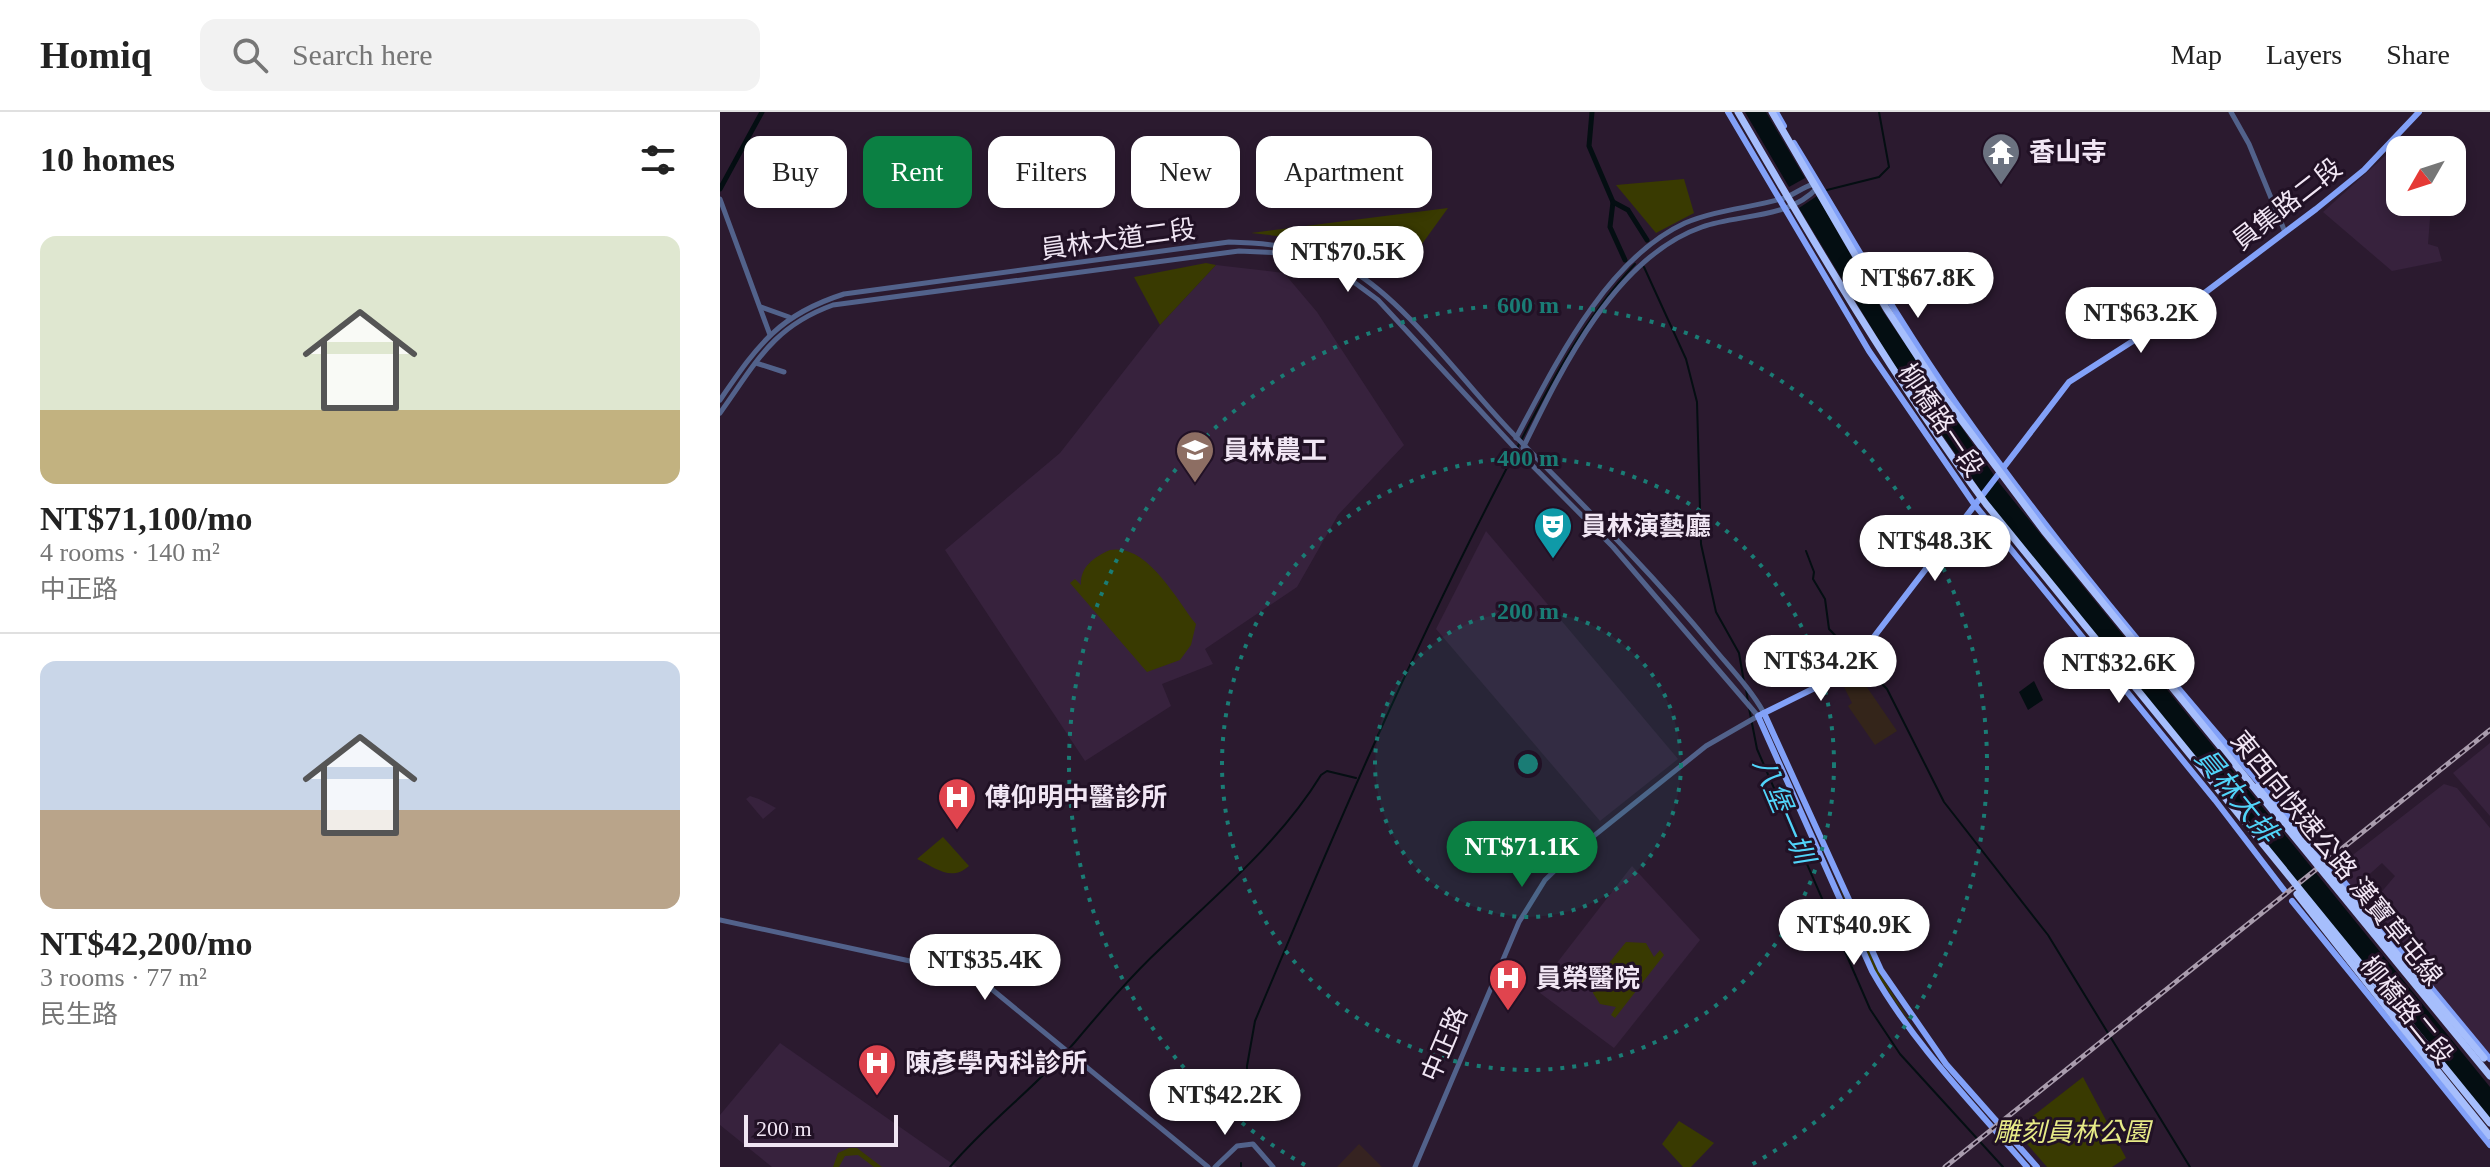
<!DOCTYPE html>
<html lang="en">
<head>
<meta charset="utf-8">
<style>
  :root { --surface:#fff; --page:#f2f2f2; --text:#222; --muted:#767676; --line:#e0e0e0; --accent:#0b8043 }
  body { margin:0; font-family:"Times New Roman","Noto Sans TC",serif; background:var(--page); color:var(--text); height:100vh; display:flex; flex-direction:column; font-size:30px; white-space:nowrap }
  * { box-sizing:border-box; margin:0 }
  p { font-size:26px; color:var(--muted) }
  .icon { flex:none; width:44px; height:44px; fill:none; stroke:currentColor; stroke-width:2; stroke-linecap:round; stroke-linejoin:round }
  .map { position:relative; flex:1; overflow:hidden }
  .details { display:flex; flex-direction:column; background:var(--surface); width:720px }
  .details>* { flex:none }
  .top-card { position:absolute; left:24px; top:24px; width:760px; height:72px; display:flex; gap:16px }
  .needle { width:52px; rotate:231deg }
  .fabs { position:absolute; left:1666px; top:24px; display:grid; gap:16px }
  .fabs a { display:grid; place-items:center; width:80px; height:80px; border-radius:16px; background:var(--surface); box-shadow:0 4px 12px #0003; font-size:40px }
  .scale { position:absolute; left:24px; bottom:20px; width:154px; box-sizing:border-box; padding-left:8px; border:4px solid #f1e6f4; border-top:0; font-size:22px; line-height:28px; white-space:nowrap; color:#f1e6f4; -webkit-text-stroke:6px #211125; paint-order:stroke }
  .price { position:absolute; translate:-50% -68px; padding:0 18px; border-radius:28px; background:#fff; color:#222; font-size:26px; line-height:52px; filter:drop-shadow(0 2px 4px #0008) }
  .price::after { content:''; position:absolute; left:50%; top:48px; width:24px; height:18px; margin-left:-12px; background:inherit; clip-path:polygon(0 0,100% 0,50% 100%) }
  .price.current { background:var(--accent); color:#fff }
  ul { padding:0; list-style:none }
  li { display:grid; align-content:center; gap:16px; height:424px; padding:0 40px }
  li+li { border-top:2px solid var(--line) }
  li span { display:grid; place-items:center; height:248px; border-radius:16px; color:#555 }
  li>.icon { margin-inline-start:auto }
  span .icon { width:144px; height:144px; fill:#fffc; stroke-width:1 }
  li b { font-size:34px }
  h2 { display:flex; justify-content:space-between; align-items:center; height:96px; padding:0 40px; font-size:34px }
  .chip { padding:0 28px; border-radius:16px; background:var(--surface); box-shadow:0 4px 12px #0003; font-size:28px; line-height:72px }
  .chip.current { background:var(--accent); color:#fff }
  header { display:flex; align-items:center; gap:48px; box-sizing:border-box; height:112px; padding:0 40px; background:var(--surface); border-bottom:2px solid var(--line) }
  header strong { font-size:38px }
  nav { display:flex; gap:44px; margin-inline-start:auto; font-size:28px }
  .search { width:560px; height:72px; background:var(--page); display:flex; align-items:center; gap:20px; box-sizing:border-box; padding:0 28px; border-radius:16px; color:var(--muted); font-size:30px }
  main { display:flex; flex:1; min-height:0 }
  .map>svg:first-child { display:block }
</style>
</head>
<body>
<header>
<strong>Homiq</strong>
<div class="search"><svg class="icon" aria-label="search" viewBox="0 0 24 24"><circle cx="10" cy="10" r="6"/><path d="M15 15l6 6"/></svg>Search here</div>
<nav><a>Map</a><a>Layers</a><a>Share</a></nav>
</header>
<main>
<section class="details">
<h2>10 homes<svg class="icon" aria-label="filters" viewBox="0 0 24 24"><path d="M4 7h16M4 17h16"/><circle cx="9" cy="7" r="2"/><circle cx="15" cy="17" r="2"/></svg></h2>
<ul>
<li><span style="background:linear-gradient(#dfe7d0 70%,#c2b280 0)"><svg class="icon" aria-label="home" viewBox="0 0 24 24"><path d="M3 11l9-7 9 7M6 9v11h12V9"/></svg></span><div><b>NT$71,100/mo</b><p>4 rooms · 140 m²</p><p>中正路</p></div></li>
<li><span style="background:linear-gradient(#c9d6e8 60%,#b9a48a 0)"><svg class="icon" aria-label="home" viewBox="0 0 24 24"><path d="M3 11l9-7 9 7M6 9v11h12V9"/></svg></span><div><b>NT$42,200/mo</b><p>3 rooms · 77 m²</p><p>民生路</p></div></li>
</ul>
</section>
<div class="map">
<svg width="1770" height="1055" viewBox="0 0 1770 1055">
  <rect width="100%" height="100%" fill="#2b1a2f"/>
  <polygon fill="#362321" points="639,1032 662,1055 617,1055"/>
  <g fill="#37223d">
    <polygon points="1686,25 1700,38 1680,38 1680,90 1715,90 1711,93 1708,132 1718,135 1722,149 1672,159 1603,100"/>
    <polygon points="496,153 564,161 597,200 684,333 618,403 577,475 485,537 493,552 442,572 451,594 365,649 225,438 340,341 440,213"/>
    <polygon points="766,419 958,647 880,709 716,517"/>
    <polygon points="1770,631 1770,704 1733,661"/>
    <polygon points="1724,672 1737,676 1770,716 1770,944 1648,796 1675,764 1662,751 1633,777 1616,756"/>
    <polygon points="30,684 39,687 56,696 43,707 26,687"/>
    <polygon points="912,754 980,828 894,936 816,878"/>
    <polygon points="60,931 237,1055 52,1055 0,1013 0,1003"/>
  </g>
  <polygon fill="#34251a" points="1133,562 1140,565 1177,619 1155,633 1128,594 1132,591 1122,571"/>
  <g fill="#393a01">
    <polygon points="964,67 974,101 936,121 896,73"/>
    <polygon points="728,96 702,132 682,120 652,161 615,137 593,128 531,121"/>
    <polygon points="486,151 496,153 440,213 414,165"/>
    <path d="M390,438C427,431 456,487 476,512L471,533L460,548L427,560L350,471L355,467L361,473C360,455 374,445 390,438Z"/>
    <path d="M223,725L249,754C231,770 216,756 197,747Z"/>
    <polygon points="1113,760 1157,857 1195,918 1156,861"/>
    <polygon points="906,830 926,831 934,845 940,838 944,843 895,906 891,903 896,895 880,892 873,881 873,871"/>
    <polygon points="1363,965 1406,1046 1392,1055 1327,1055 1295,1018"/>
    <polygon points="959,1009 994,1031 971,1055 963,1055 942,1032"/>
    <polygon points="129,1036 137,1036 162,1055 154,1055 138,1043 125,1044 119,1055 113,1055 118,1041"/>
  </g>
  <g fill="#040e12">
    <polygon points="1025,0 1046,0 1085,66 1069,75"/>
    <polygon points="1097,84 1164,201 1280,372 1770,975 1770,1006 1274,398 1171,248 1079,96"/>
    <polygon points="1314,569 1323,588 1308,598 1299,580"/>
  </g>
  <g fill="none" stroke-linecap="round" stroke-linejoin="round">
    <g stroke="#040e12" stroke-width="2">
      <polyline points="1107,78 1159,65 1169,55 1159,0"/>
      <polyline points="924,155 966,247 977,290 981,432 996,500 1019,541 1024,570"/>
      <polyline points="1086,439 1094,460 1093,467 1105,487 1109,517 1167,577 1224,690 1328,823 1470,1055"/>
      <polyline points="1026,577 1028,590"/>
      <polyline points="1029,596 1037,637 1150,897 1180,942 1283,1055"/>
      <path d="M527,989V954L535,909C610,730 686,552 775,379C816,300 854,217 915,152"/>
      <path d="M230,1055C268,1010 316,975 355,930C382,898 410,865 441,836C497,782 560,730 601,663L607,659L636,666"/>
      <polyline points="521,1055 521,1051"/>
    </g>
    <g stroke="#040e12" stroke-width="5">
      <polyline points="872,0 869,34 893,90 890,115 905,148"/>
      <polyline points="0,77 42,0"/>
      <polyline points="893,90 908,98 927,128"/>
    </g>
    <g stroke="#52628b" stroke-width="5">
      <polyline points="1511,0 1529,32 1565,120"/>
      <polyline points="0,87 50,223"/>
      <polyline points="41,195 69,205"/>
      <polyline points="36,251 64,260"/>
      <path d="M0,288C38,233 58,203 124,182L509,130C552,131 593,136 631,158C689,192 748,277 797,326C864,394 931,460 992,534C1010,556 1030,576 1044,601"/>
      <path d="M0,301C36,251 52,215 113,193L519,139L563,141L595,150L627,165L658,188L793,334L893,435L1038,604L986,634L855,739L825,768L799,810L695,1055"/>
      <path d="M796,326C835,253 886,147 965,111C996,98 1029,96 1061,87C1073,84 1082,75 1094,72"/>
      <path d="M803,336C841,258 895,145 982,115C1018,102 1069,107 1097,76"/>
      <polyline points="0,808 190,849 263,870 488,1055"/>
      <polyline points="495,1055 517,1034 533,1032 553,1055"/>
    </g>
    <g stroke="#82a1f8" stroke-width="6">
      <polyline points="1008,0 1149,239 1254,392 1495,688 1564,778"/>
      <polyline points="1056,0 1064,14"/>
      <path d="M1074,31C1128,119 1178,209 1238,294C1349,452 1478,601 1605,747"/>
      <polyline points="1044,601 1161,858 1226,952 1317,1055"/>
      <polyline points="1610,753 1770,947"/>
      <polyline points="1572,789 1770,1033"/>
      <path d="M1307,1055C1252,991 1194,933 1152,859L1038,604L1127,560L1349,270L1466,195L1596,97L1644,58L1699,0"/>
    </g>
    <polyline stroke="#a6befc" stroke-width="7" points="1674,905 1770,1024"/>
    <defs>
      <polyline id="rail" points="1225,1055 1770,618"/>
    </defs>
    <use href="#rail" stroke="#a99cad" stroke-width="5"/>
    <use href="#rail" stroke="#211125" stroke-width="2" stroke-dasharray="6" stroke-linecap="butt"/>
    <g stroke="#a6befc" stroke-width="7">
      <path d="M1018,0C1096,134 1174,267 1266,392L1770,1011"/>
      <polyline points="1052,0 1166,196 1224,285 1324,419 1770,964"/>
      <polyline points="1537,675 1764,946"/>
      <polyline points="1577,782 1674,905"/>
    </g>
  </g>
  <circle cx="808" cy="652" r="153" fill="#1a7c75" fill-opacity=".12"/>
  <g fill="none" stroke="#1a7c75" stroke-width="4" stroke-dasharray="4 8">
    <circle cx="808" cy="652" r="153"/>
    <circle cx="808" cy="652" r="306"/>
    <path d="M585 1053A459 459 0 1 1 1031 1053"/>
  </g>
  <defs>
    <symbol id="temple-pin" viewBox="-11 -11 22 30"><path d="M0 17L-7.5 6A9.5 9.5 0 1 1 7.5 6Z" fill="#6b7280" stroke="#211125"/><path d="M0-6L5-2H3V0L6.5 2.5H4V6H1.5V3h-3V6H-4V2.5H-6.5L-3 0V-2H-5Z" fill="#fff"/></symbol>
    <symbol id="school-pin" viewBox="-11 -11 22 30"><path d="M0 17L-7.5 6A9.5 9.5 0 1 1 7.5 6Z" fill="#8d6e63" stroke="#211125"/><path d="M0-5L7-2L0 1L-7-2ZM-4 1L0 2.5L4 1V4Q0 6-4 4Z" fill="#fff"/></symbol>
    <symbol id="theatre-pin" viewBox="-11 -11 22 30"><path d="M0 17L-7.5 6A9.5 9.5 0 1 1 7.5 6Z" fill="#0f9aa8" stroke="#211125"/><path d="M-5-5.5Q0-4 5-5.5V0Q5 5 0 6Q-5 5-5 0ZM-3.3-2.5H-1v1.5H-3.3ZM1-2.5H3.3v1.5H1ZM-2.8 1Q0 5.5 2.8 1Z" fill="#fff"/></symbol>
    <symbol id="hospital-pin" viewBox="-11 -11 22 30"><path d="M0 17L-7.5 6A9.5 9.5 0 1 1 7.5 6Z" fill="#e0444e" stroke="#211125"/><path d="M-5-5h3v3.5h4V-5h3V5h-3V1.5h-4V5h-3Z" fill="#fff"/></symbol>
  </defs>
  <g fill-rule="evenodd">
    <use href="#temple-pin" x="1259" y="18" width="44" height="60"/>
    <use href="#school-pin" x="453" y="316" width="44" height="60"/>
    <use href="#theatre-pin" x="811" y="392" width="44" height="60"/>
    <use href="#hospital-pin" x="215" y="663" width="44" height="60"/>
    <use href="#hospital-pin" x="766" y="844" width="44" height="60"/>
    <use href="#hospital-pin" x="135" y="929" width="44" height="60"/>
  </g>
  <g text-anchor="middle" stroke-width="6" stroke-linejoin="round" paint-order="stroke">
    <g font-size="26" font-weight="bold" fill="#f1e6f4" stroke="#211125" text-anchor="start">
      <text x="1309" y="49">香山寺</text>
      <text x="503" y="347">員林農工</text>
      <text x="861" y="423">員林演藝廳</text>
      <text x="265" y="694">傅仰明中醫診所</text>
      <text x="816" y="875">員榮醫院</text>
      <text x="185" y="960">陳彥學內科診所</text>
    </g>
    <g font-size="26" fill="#f1e6f4" stroke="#211125">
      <text transform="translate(1567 92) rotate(-38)" y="9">員集路二段</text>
      <text transform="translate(398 127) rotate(-8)" y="9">員林大道二段</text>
      <text transform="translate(1221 308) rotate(56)" y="9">柳橋路一段</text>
      <text transform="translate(1617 746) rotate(51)" y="9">東西向快速公路 漢寶草屯線</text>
      <text transform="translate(1687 898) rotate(51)" y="9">柳橋路二段</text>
      <text transform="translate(724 932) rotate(-67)" y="9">中正路</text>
    </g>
    <g font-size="26" font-style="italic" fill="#e7eb87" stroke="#211125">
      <text x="1352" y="1029">雕刻員林公園</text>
    </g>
    <g font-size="28" font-style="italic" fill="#51d4f9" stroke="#211125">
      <text transform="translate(1517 683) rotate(51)" y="10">員林大排</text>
      <text transform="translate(1064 698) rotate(67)" y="10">八堡一圳</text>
    </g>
  </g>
  <circle cx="808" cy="652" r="12" fill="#1a7c75" stroke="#211125" stroke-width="4"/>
  <g font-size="24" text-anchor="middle" font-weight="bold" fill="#1a7c75" stroke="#211125" stroke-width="6" stroke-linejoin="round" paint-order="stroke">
    <text x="808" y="201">600 m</text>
    <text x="808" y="354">400 m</text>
    <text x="808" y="507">200 m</text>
  </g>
</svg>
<div class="fabs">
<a><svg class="needle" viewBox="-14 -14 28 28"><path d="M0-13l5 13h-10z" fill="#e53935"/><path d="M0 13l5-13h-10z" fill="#767676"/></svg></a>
</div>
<div class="scale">200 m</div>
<b class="price" style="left:628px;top:182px">NT$70.5K</b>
<b class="price" style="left:1198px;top:208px">NT$67.8K</b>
<b class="price" style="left:1421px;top:243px">NT$63.2K</b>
<b class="price" style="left:1215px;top:471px">NT$48.3K</b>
<b class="price" style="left:1101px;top:591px">NT$34.2K</b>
<b class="price" style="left:1399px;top:593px">NT$32.6K</b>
<b class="price current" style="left:802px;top:777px">NT$71.1K</b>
<b class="price" style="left:1134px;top:855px">NT$40.9K</b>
<b class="price" style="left:265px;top:890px">NT$35.4K</b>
<b class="price" style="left:505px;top:1025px">NT$42.2K</b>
<div class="top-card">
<a class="chip">Buy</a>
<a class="chip current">Rent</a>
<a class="chip">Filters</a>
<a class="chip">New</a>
<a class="chip">Apartment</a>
</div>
</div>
</main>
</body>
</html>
